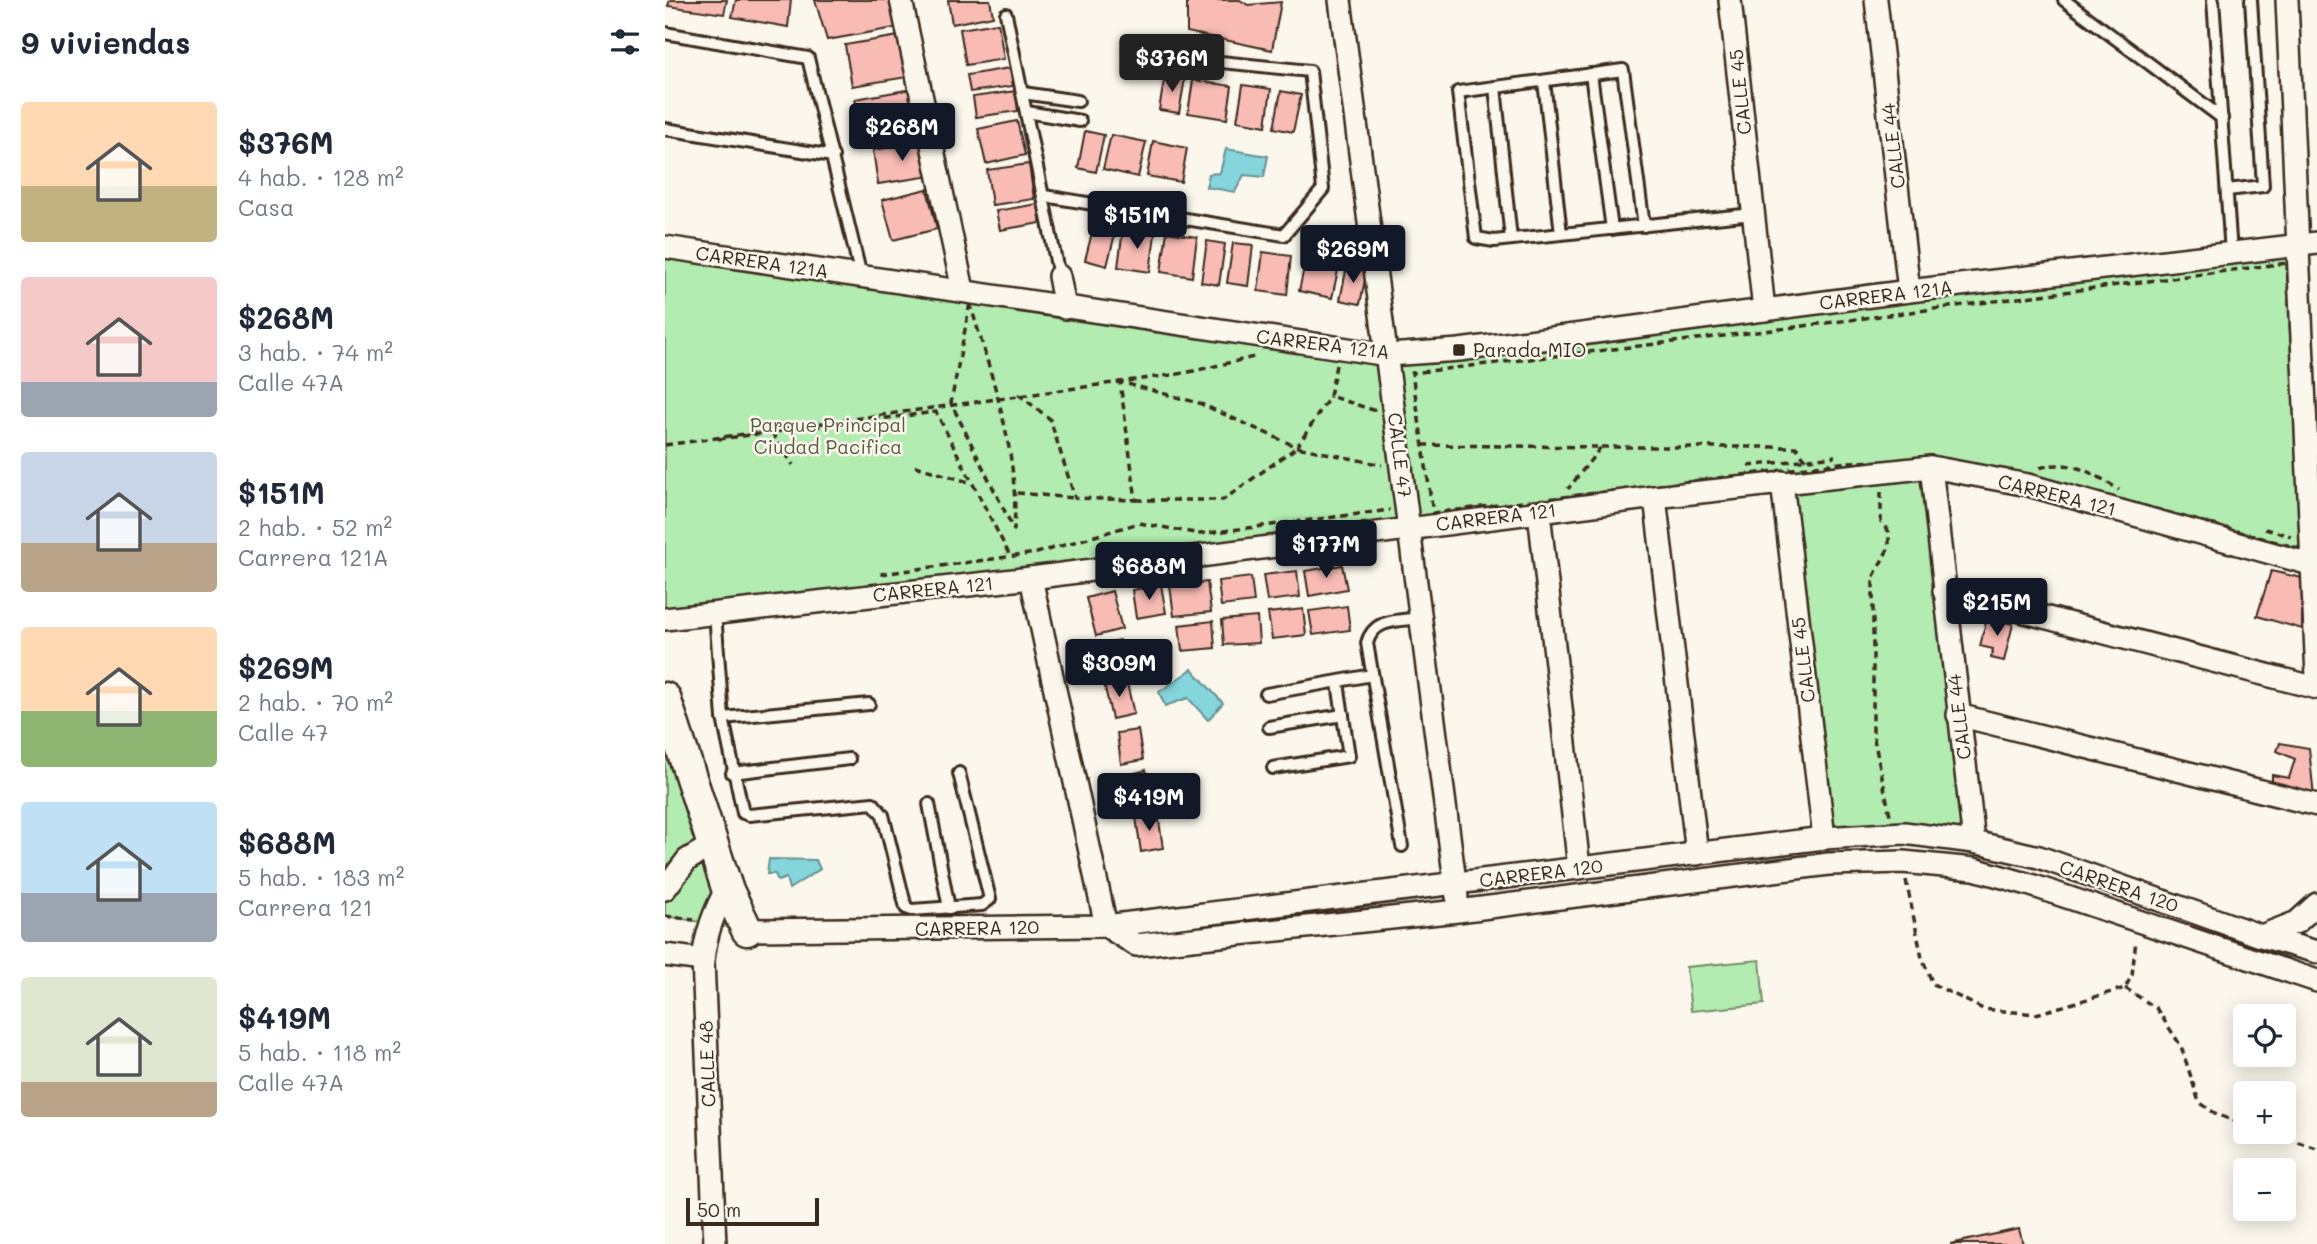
<!DOCTYPE html>
<html lang="es">
<head>
<meta charset="utf-8">
<style>
  :root { --surface:#fff; --page:#f6f6f7; --text:#1f2937; --muted:#747a83; --accent:#111827 }
  body { margin:0; font-family:Mali,sans-serif; background:var(--page); color:var(--text); height:100vh; display:flex; flex-direction:column; font-size:26px; white-space:nowrap }
  * { box-sizing:border-box; margin:0 }
  p { font-size:23px; color:var(--muted) }
  .icon { flex:none; width:38px; height:38px; fill:none; stroke:currentColor; stroke-width:2; stroke-linecap:round; stroke-linejoin:round }
  .map { position:relative; flex:1; overflow:hidden }
  .drawer { display:flex; flex-direction:column; background:var(--surface); width:665px }
  .drawer>* { flex:none }
  .fabs { position:absolute; left:1568px; top:1004px; display:grid; gap:14px }
  .fabs a { display:grid; place-items:center; width:63px; height:63px; border-radius:7px; background:var(--surface); box-shadow:0 4px 18px #0003; font-size:35px }
  .scale { position:absolute; left:21px; bottom:18px; width:133px; box-sizing:border-box; padding-left:7px; border:4px solid #3b2a1e; border-top:0; font-size:19px; line-height:24px; white-space:nowrap; color:#3b2a1e; -webkit-text-stroke:5px #fbf7ec; paint-order:stroke }
  .price { position:absolute; translate:-50% -60px; padding:0 16px; border-radius:7px; background:var(--accent); color:#fff; font-size:23px; line-height:46px; filter:drop-shadow(0 2px 4px #0008) }
  .price::after { content:''; position:absolute; left:50%; top:42px; width:21px; height:16px; margin-left:-10px; background:inherit; clip-path:polygon(0 0,100% 0,50% 100%) }
  .price.current { background:#222; color:#fff }
  ul { padding:0; list-style:none }
  li { display:flex; align-items:center; gap:21px; height:175px; padding:0 21px }
  li span { display:grid; place-items:center; flex:none; width:196px; height:140px; border-radius:7px; color:#555 }
  li>.icon { margin-inline-start:auto }
  span .icon { width:84px; height:84px; fill:#fffc; stroke-width:1 }
  li b { font-size:30px }
  h2 { display:flex; justify-content:space-between; align-items:center; height:84px; padding:0 21px; font-size:30px }
  main { display:flex; flex:1; min-height:0 }
  .map>svg:first-child { display:block }
</style>
</head>
<body>
<main>
<section class="drawer">
<h2>9 viviendas<svg class="icon" aria-label="filters" viewBox="0 0 24 24"><path d="M4 7h16M4 17h16"/><circle cx="9" cy="7" r="2"/><circle cx="15" cy="17" r="2"/></svg></h2>
<ul>
<li><span style="background:linear-gradient(#ffd9b3 60%,#c2b280 0)"><svg class="icon" aria-label="home" viewBox="0 0 24 24"><path d="M3 11l9-7 9 7M6 9v11h12V9"/></svg></span><div><b>$376M</b><p>4 hab. · 128 m²</p><p>Casa</p></div></li>
<li><span style="background:linear-gradient(#f6c9c9 75%,#9aa5b1 0)"><svg class="icon" aria-label="home" viewBox="0 0 24 24"><path d="M3 11l9-7 9 7M6 9v11h12V9"/></svg></span><div><b>$268M</b><p>3 hab. · 74 m²</p><p>Calle 47A</p></div></li>
<li><span style="background:linear-gradient(#c9d6e8 65%,#b9a48a 0)"><svg class="icon" aria-label="home" viewBox="0 0 24 24"><path d="M3 11l9-7 9 7M6 9v11h12V9"/></svg></span><div><b>$151M</b><p>2 hab. · 52 m²</p><p>Carrera 121A</p></div></li>
<li><span style="background:linear-gradient(#ffd9b3 60%,#8fb573 0)"><svg class="icon" aria-label="home" viewBox="0 0 24 24"><path d="M3 11l9-7 9 7M6 9v11h12V9"/></svg></span><div><b>$269M</b><p>2 hab. · 70 m²</p><p>Calle 47</p></div></li>
<li><span style="background:linear-gradient(#bfe0f5 65%,#9aa5b1 0)"><svg class="icon" aria-label="home" viewBox="0 0 24 24"><path d="M3 11l9-7 9 7M6 9v11h12V9"/></svg></span><div><b>$688M</b><p>5 hab. · 183 m²</p><p>Carrera 121</p></div></li>
<li><span style="background:linear-gradient(#dfe7d0 75%,#b9a48a 0)"><svg class="icon" aria-label="home" viewBox="0 0 24 24"><path d="M3 11l9-7 9 7M6 9v11h12V9"/></svg></span><div><b>$419M</b><p>5 hab. · 118 m²</p><p>Calle 47A</p></div></li>
</ul>
</section>
<div class="map">
<svg width="1652" height="1244" viewBox="0 0 1652 1244">
  <rect width="100%" height="100%" fill="#fbf7ec"/>
  <filter id="ink" filterUnits="userSpaceOnUse"><feTurbulence type="fractalNoise" baseFrequency=".0143" numOctaves="2"/><feDisplacementMap in="SourceGraphic" scale="14" xChannelSelector="R" yChannelSelector="G"/><feConvolveMatrix kernelMatrix="1 2 1 2 8 2 1 2 1" color-interpolation-filters="sRGB"/></filter>
  <g filter="url(#ink)">
    <g fill="#b2ecb0" stroke="#768b67" stroke-width="2">
      <polygon points="1634,245 1646,565 1266,467 1309,842 1159,838 1117,482 0,619 0,247 723,355"/>
      <polygon points="0,698 82,930 0,916"/>
      <polygon points="1095,960 1099,1004 1026,1011 1021,967"/>
    </g>
    <g fill="#84d5dc" stroke="#679190" stroke-width="2">
      <polygon points="561,149 603,156 599,177 579,175 570,192 541,187 544,174 555,173"/>
      <polygon points="527,669 558,703 543,720 523,698 500,706 494,692"/>
      <polygon points="104,859 151,860 155,869 124,889 121,878 113,881 110,874 102,874"/>
    </g>
    <g fill="#f8bcb5" stroke="#3b2a1e" stroke-width="2">
      <polygon points="5,0 62,0 59,14 3,6"/>
      <polygon points="71,0 126,0 123,27 67,17"/>
      <polygon points="150,0 227,0 235,27 162,40"/>
      <polygon points="283,0 325,0 328,16 287,24"/>
      <polygon points="575,0 583,5 616,2 607,50 522,32 522,0"/>
      <polygon points="333,23 339,59 301,65 295,29"/>
      <polygon points="234,36 242,77 187,86 180,45"/>
      <polygon points="345,68 348,86 305,92 302,75"/>
      <polygon points="500,75 520,78 514,113 494,110"/>
      <polygon points="528,80 567,86 562,119 523,113"/>
      <polygon points="578,85 606,89 601,126 572,121"/>
      <polygon points="247,89 254,128 198,138 190,99"/>
      <polygon points="351,91 353,111 311,117 308,97"/>
      <polygon points="616,91 636,95 628,132 609,128"/>
      <polygon points="352,121 360,155 321,164 313,129"/>
      <polygon points="420,131 439,135 431,172 413,168"/>
      <polygon points="446,135 481,142 473,177 438,169"/>
      <polygon points="488,141 522,148 516,182 482,176"/>
      <polygon points="260,142 266,176 213,184 208,150"/>
      <polygon points="364,164 369,199 327,205 322,170"/>
      <polygon points="262,189 272,229 228,240 217,200"/>
      <polygon points="373,204 376,223 335,230 331,211"/>
      <polygon points="429,225 451,230 442,266 420,260"/>
      <polygon points="458,229 490,234 485,272 453,267"/>
      <polygon points="502,232 532,237 527,277 496,272"/>
      <polygon points="542,241 560,244 554,285 536,282"/>
      <polygon points="568,243 588,245 583,286 562,283"/>
      <polygon points="598,252 626,256 622,295 593,291"/>
      <polygon points="642,254 675,261 667,298 634,291"/>
      <polygon points="682,266 702,270 695,304 675,300"/>
      <polygon points="677,565 682,589 644,596 640,571"/>
      <polygon points="632,571 635,597 602,601 598,575"/>
      <polygon points="1606,571 1637,578 1637,629 1592,616"/>
      <polygon points="586,577 589,602 556,606 553,581"/>
      <polygon points="542,582 546,612 509,616 505,586"/>
      <polygon points="496,585 501,613 471,618 467,590"/>
      <polygon points="447,591 457,629 431,636 421,598"/>
      <polygon points="682,606 685,630 648,635 644,611"/>
      <polygon points="638,609 641,635 607,639 603,613"/>
      <polygon points="592,617 594,643 559,645 557,620"/>
      <polygon points="1322,618 1348,624 1339,661 1326,658 1328,649 1315,646"/>
      <polygon points="548,621 550,648 517,651 514,625"/>
      <polygon points="455,640 463,672 439,679 431,646"/>
      <polygon points="461,679 469,714 447,719 439,683"/>
      <polygon points="473,730 478,760 456,764 452,733"/>
      <polygon points="1615,743 1644,748 1649,797 1607,788 1607,775 1624,778 1630,759 1612,751"/>
      <polygon points="481,770 489,801 467,806 459,776"/>
      <polygon points="493,814 498,848 476,852 471,817"/>
      <polygon points="1354,1229 1358,1244 1285,1244"/>
    </g>
    <g fill="none" stroke-linecap="round" stroke-linejoin="round">
      <defs>
        <g id="lane">
          <polyline points="1399,0 1557,118"/>
          <polyline points="1548,0 1566,253"/>
          <polyline points="341,14 394,276"/>
          <polyline points="0,33 143,58 196,276"/>
          <polyline points="926,74 947,229"/>
          <polyline points="879,81 896,234"/>
          <polyline points="830,87 846,239"/>
          <polyline points="358,93 413,101"/>
          <polyline points="362,112 415,121"/>
          <polyline points="0,129 168,156"/>
          <polyline points="1562,190 1598,186 1586,0"/>
          <polyline points="379,196 619,235 658,189 645,71 468,53"/>
          <polyline points="979,226 958,70 793,92 811,238 829,241 1088,214"/>
          <polyline points="50,613 58,718 78,813 84,815 208,803 218,815 241,908 247,910 317,905 325,899 294,773"/>
          <polyline points="601,694 707,675"/>
          <polyline points="58,718 204,704"/>
          <polyline points="604,727 678,715"/>
          <polyline points="608,768 684,756 673,683"/>
          <polyline points="67,773 184,759"/>
          <polyline points="264,804 284,908"/>
          <path d="M737,846L702,643C709,618 734,621 756,618"/>
        </g>
        <g id="street">
          <polyline points="236,0 298,290"/>
          <polyline points="675,0 792,897"/>
          <polyline points="1065,0 1099,310"/>
          <polyline points="1211,0 1244,291"/>
          <polyline points="1622,0 1652,677"/>
          <polyline points="0,247 723,355 794,350 1244,291 1652,243"/>
          <polyline points="394,276 400,308"/>
          <polyline points="1266,467 1309,842"/>
          <polyline points="1117,482 1159,838"/>
          <polyline points="990,497 1032,854"/>
          <polyline points="874,512 914,868"/>
          <polyline points="366,578 441,926 471,945 793,911 1164,864 1238,862 1309,869 1366,885 1652,981"/>
          <polyline points="1279,591 1652,688"/>
          <polyline points="0,619 366,578 990,497 1266,467 1363,485 1652,566"/>
          <polyline points="1293,715 1652,805"/>
          <polyline points="0,889 22,860 47,845"/>
          <polyline points="82,930 441,926 1159,838 1239,833 1309,842 1374,857 1596,936 1652,952"/>
          <polyline points="1596,936 1632,922 1652,904"/>
          <polyline points="0,955 38,960"/>
          <path d="M50,1244L38,960C41,933 49,912 62,888"/>
        </g>
        <polyline id="secondary" points="0,698 62,888 82,930"/>
      </defs>
      <use href="#lane" stroke="#3b2a1e" stroke-width="16"/>
      <use href="#street" stroke="#3b2a1e" stroke-width="26"/>
      <use href="#secondary" stroke="#3b2a1e" stroke-width="35"/>
      <g stroke="#3b2a1e" stroke-width="3.5" stroke-dasharray="7 5" stroke-linecap="butt">
        <polygon points="1622,263 1637,549 1377,478 1277,460 1183,462 768,513 747,373 1100,331"/>
        <path d="M305,303C326,376 355,453 349,530L286,403Z"/>
        <polyline points="671,365 665,396 711,411"/>
        <polyline points="353,394 385,419 410,498 471,500 455,382 534,403 632,447 665,396"/>
        <polyline points="107,433 128,465"/>
        <polyline points="53,439 271,412 346,558"/>
        <polyline points="0,445 520,373 593,356"/>
        <polyline points="757,445 936,447 903,489"/>
        <polyline points="936,447 1131,447 1141,460"/>
        <polyline points="250,466 307,483"/>
        <polyline points="1083,466 1170,456"/>
        <path d="M1375,468C1405,458 1430,474 1454,490"/>
        <polyline points="1216,492 1216,522 1224,532 1224,547 1208,578 1208,734 1225,815"/>
        <polyline points="352,493 409,498"/>
        <polyline points="471,500 558,500 632,447 717,465"/>
        <polyline points="1600,529 1626,536"/>
        <polyline points="216,574 372,553 474,523 535,534 725,510"/>
        <polyline points="1241,880 1257,958 1268,984 1318,1009 1371,1014 1460,988 1467,975 1471,940"/>
        <polyline points="0,916 29,920"/>
        <polyline points="1460,988 1491,1008 1516,1046 1534,1102 1551,1114 1580,1125"/>
        <polyline points="1599,1132 1652,1149"/>
      </g>
      <use href="#lane" stroke="#fbf7ec" stroke-width="10"/>
      <use href="#street" stroke="#fbf7ec" stroke-width="21"/>
      <use href="#secondary" stroke="#fbf7ec" stroke-width="30"/>
    </g>
  </g>
  <rect fill="#3b2a1e" stroke="#fbf7ec" stroke-width="2.5" x="787" y="343" width="14" height="14" rx="3.5"/>
  <g text-anchor="middle" stroke-width="5" stroke-linejoin="round" paint-order="stroke">
    <g font-size="19" fill="#3b2a1e" stroke="#fbf7ec">
      <text transform="translate(1075 92) rotate(-96)" y="7">CALLE 45</text>
      <text transform="translate(1228 146) rotate(-97)" y="7">CALLE 44</text>
      <text transform="translate(97 262) rotate(8)" y="7">CARRERA 121A</text>
      <text transform="translate(1221 295) rotate(-7)" y="7">CARRERA 121A</text>
      <text transform="translate(658 344) rotate(7)" y="7">CARRERA 121A</text>
      <text transform="translate(735 455) rotate(83)" y="7">CALLE 47</text>
      <text transform="translate(1392 495) rotate(14)" y="7">CARRERA 121</text>
      <text transform="translate(831 517) rotate(-7)" y="7">CARRERA 121</text>
      <text transform="translate(268 589) rotate(-6)" y="7">CARRERA 121</text>
      <text transform="translate(1138 660) rotate(-97)" y="7">CALLE 45</text>
      <text transform="translate(1294 717) rotate(-97)" y="7">CALLE 44</text>
      <text transform="translate(876 873) rotate(-7)" y="7">CARRERA 120</text>
      <text transform="translate(1454 886) rotate(19)" y="7">CARRERA 120</text>
      <text transform="translate(312 928) rotate(-1)" y="7">CARRERA 120</text>
      <text transform="translate(42 1064) rotate(-92)" y="7">CALLE 48</text>
    </g>
    <g font-size="19" fill="#3b2a1e" stroke="#fbf7ec" text-anchor="start">
      <text x="808" y="357">Parada MIO</text>
    </g>
    <g font-size="19" fill="#595a42" stroke="#fbf7ec">
      <text x="163" y="432">Parque Principal<tspan x="163" dy="22">Ciudad Pacifica</tspan></text>
    </g>
  </g>
</svg>
<div class="fabs">
<a><svg class="icon" aria-label="locate" viewBox="0 0 24 24"><circle cx="12" cy="12" r="6"/><path d="M12 2v4M12 18v4M2 12h4M18 12h4"/></svg></a>
<a>+</a>
<a>−</a>
</div>
<div class="scale">50 m</div>
<b class="price current" style="left:507px;top:94px">$376M</b>
<b class="price" style="left:237px;top:163px">$268M</b>
<b class="price" style="left:472px;top:251px">$151M</b>
<b class="price" style="left:688px;top:285px">$269M</b>
<b class="price" style="left:661px;top:580px">$177M</b>
<b class="price" style="left:484px;top:602px">$688M</b>
<b class="price" style="left:1332px;top:638px">$215M</b>
<b class="price" style="left:454px;top:699px">$309M</b>
<b class="price" style="left:484px;top:833px">$419M</b>
</div>
</main>
</body>
</html>
